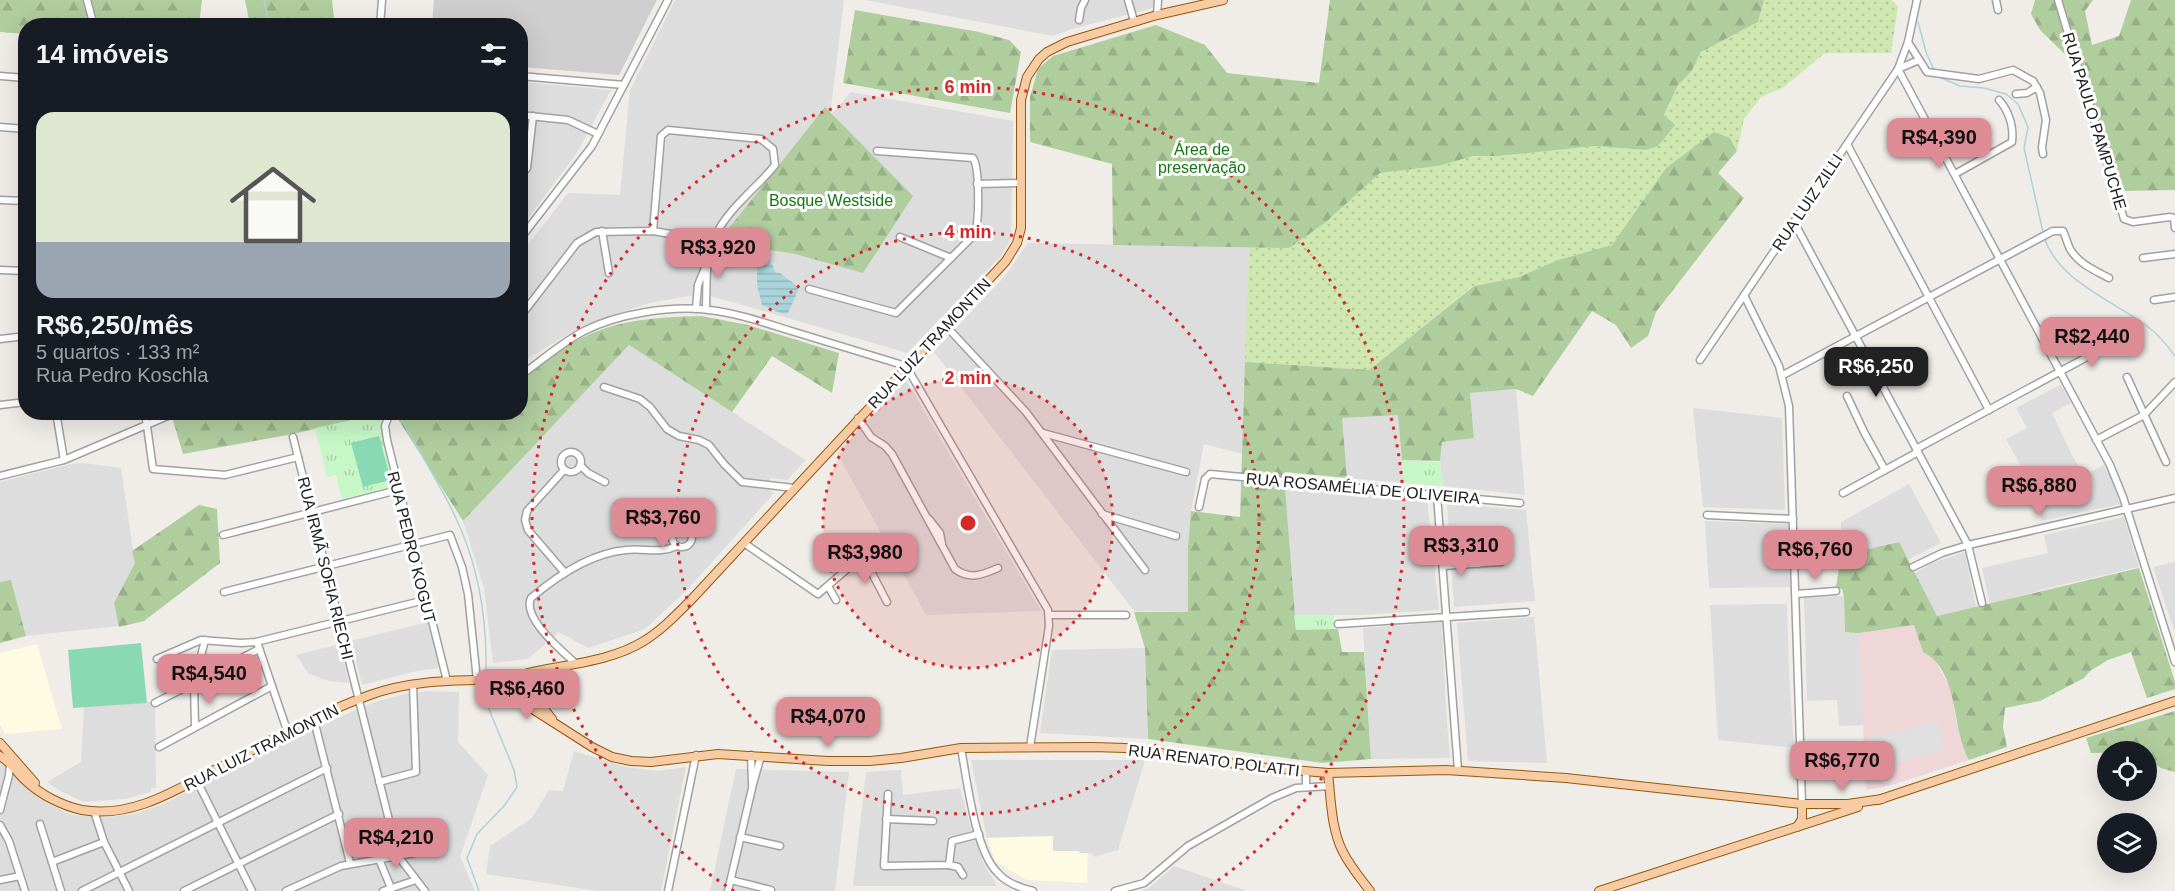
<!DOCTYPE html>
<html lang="pt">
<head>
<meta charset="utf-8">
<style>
  :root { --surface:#171b24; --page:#20242c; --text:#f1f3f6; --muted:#9ea1a6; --accent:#dd8b94 }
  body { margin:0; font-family:Arial,sans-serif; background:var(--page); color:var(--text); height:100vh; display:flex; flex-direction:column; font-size:22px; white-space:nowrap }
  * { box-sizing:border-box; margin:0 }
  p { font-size:20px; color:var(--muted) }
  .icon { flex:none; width:33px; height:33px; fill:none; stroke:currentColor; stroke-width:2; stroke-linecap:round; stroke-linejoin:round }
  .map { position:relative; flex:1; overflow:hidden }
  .sheet { position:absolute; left:18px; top:18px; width:510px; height:402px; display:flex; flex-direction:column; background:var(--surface); border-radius:24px; box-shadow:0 6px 24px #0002 }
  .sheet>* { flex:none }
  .fabs { position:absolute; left:2097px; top:741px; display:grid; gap:12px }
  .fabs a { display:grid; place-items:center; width:60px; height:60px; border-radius:50%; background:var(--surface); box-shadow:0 6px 24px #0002; font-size:30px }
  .price { position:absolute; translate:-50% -51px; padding:0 14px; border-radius:12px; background:var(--accent); color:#111; font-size:20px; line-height:39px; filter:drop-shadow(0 2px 3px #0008) }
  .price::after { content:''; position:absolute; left:50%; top:36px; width:18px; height:14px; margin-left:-9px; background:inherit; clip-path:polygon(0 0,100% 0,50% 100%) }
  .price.selected { background:#222; color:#fff }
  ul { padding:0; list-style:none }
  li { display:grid; align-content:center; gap:12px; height:318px; padding:0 18px }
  li span { display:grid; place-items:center; height:186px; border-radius:18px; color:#555 }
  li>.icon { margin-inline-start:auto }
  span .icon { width:108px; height:108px; fill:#fffc; stroke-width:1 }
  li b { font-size:26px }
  h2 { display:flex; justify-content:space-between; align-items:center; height:72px; padding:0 18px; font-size:26px }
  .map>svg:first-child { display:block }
</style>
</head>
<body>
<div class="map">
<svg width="2175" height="891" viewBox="0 0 2175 891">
  <defs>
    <pattern id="grass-dots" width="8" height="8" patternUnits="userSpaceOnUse" patternTransform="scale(1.5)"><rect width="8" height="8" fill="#cfe7b0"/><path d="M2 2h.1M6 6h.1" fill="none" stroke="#b1c697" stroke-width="1.8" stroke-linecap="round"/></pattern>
    <pattern id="forest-firs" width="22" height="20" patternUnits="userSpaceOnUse" patternTransform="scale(1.5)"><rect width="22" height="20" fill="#b0cd9e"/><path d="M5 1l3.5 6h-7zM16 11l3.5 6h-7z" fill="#97b088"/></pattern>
    <pattern id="park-tufts" width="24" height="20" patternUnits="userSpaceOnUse" patternTransform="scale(1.5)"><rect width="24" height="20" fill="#c7f7c7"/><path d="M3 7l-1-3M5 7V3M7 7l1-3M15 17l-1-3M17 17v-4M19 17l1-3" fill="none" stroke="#abd3ab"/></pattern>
    <pattern id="water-rules" width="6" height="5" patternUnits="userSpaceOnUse" patternTransform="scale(1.5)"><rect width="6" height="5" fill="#aad4db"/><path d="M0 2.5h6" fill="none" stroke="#92b6bc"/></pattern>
  </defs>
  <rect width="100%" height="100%" fill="#f0ece7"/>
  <g fill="#dedddd">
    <polygon points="675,0 844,0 830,116 851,92 1013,121 1011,239 1001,256 907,353 750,307 706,295 696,295 649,303 578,328 521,363 520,255 568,193 620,195 630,90"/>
    <polygon points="865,0 1153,0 1153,8 1072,29 1053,36"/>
    <polygon points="521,82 611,90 576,154 521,228"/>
    <polygon points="1028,243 1249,247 1243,454 1204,444 1191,511 1188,546 1188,612 1134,611 934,352 1005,276"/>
    <polygon points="629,345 806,460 787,480 770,478 768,489 774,493 687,590 645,629 588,648 559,632 528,659 493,663 484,588 463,521"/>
    <polygon points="906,380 1041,611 926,615 837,453"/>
    <polygon points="2060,385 2062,386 2071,403 2052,413 2073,457 2084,475 2104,465 2112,479 2120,504 2041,521 2038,497 2006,439 2027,428 2016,408"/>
    <polygon points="1516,389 1525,495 1443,486 1440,462 1442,442 1474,438 1470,393"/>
    <polygon points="1693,408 1782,418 1785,510 1703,507"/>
    <polygon points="1398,414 1404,483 1347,478 1341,418"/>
    <polygon points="84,463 121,468 135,563 114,603 119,626 26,636 11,580 0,582 0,482 71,464"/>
    <polygon points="1909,484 1941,543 1907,560 1898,542 1841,555 1841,522"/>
    <polygon points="1285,487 1427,499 1439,610 1360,615 1294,615"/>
    <polygon points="1447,504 1526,510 1535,601 1454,607"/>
    <polygon points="2124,517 2139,567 2057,586 1990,604 1982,568 2048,553 2044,535"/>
    <polygon points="1705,521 1789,524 1790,587 1709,588"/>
    <polygon points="1965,552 1976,607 1937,616 1914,574 1932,563"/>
    <polygon points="2175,562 2175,633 2153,567"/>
    <polygon points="1844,596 1845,632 1859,633 1864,725 1839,726 1837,700 1807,701 1804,598"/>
    <polygon points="1787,604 1789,674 1794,748 1718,740 1710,605"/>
    <polygon points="1534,617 1547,763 1468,761 1457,623"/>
    <polygon points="428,622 439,668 416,671 362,685 351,641"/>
    <polygon points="1442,622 1446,710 1450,758 1371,759 1363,628"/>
    <polygon points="340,644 349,683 329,681 309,674 296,655"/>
    <polygon points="1145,648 1148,739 1040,733 1052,650"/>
    <polygon points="428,691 459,692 458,742 488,775 460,857 475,891 0,891 0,763 50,804 69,814 100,818 133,814 161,805 323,724 375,702 405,694"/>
    <polygon points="155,702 156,788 151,788 151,792 125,799 84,802 60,791 47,782 81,762 84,707"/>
    <polygon points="574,751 626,767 658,771 686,767 661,891 597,891 486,874 490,846 531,819 549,790 563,791"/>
    <polygon points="971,760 1145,760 1118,850 1095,857 1093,854 1080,853 1078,851 1053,851 1053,836 987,838"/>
    <polygon points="736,769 849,772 835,891 710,891"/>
    <polygon points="901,770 903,795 960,788 973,835 984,864 997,886 853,886 866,772"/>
    <polygon points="1174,866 1247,891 1140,891 1149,888"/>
  </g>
  <polygon fill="#efd7d8" points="1914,625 1923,652 1933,657 1951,689 1956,720 1965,753 1969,760 1895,784 1866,790 1859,633"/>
  <g fill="#fdfbe2">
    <polygon points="37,644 62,729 5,734 0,725 0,653"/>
    <polygon points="1053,836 1053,851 1078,851 1080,853 1088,853 1087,883 1026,880 995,861 987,838"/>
  </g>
  <polygon fill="#cecece" points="434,0 657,0 619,75 521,67 520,26 432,25"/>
  <polygon fill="url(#grass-dots)" points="1764,0 1891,0 1898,6 1891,53 1825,53 1784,87 1761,97 1744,119 1737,151 1730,138 1666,168 1612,245 1558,260 1519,277 1473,286 1369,370 1245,362 1249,247 1289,248 1325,223 1380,173 1438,166 1473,156 1499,156 1595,146 1646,150 1658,146 1674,125 1664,116 1678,85 1691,72 1701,52 1758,22"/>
  <g fill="url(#forest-firs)">
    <polygon points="0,0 202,0 199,25 26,26 25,34 0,32"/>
    <polygon points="245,0 332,0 334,19 298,25 250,25"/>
    <polygon points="1330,0 1764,0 1758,22 1701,52 1691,72 1678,85 1664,115 1675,125 1658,146 1646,150 1595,146 1499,156 1473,156 1438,166 1380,173 1325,223 1289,248 1113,245 1112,164 1030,142 1030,97 1038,69 1053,56 1156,25 1205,45 1227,73 1319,83"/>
    <polygon points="2035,0 2093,0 2085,11 2092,45 2119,36 2131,0 2175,0 2175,190 2125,191 2075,64 2040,30 2031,14"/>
    <polygon points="855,10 979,32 1009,40 1021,52 1010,113 843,83"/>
    <polygon points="825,107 913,196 863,273 795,254 748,246 722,237"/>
    <polygon points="1714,132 1730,138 1737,151 1718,173 1744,198 1656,312 1648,336 1631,348 1616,325 1592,311 1533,396 1516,389 1470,393 1474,438 1442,442 1440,461 1402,460 1398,415 1342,418 1347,478 1285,472 1285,487 1296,629 1338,629 1342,652 1364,652 1371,759 1323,763 1148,739 1145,648 1134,612 1188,612 1188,546 1191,511 1240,517 1245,362 1369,370 1474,286 1519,277 1558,260 1612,245 1666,168"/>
    <path d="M701,316L748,325L839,353L832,393L772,356L732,412L629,345L463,521L396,416L398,412H520L521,381C535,369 550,357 566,347C607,320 654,317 701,316Z"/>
    <polygon points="191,412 384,413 293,434 183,454 173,420"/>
    <polygon points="199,505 217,509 220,563 144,621 119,627 114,603 135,563 132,551"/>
    <path d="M1899,542L1937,616L2139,568L2175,682V689L2147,698L2131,652L2108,660L2090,671L2084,678L2040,701L2005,708L2003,727L2007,747L1969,760C1951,728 1960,671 1923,652L1914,625L1859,633L1845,632L1844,596L1842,589L1836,587L1841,555Z"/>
    <polygon points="11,580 26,636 0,643 0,582"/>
    <polygon points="2175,711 2175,772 2161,768 2147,758 2146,752 2091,753 2086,738"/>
  </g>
  <g fill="url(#park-tufts)">
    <polygon points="385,413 381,433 394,487 342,499 336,475 327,477 315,428"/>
    <polygon points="1402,460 1440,462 1443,486 1404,483"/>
    <polygon points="1294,615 1334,615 1335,629 1296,630"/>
  </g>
  <g fill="#89dab4">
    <polygon points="379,436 391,480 363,487 351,443"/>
    <polygon points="141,643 147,703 73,708 68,650"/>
  </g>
  <polygon fill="#e0e0e0" points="1936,720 1945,749 1876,769 1867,738 1891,731 1892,734"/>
  <polygon fill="url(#water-rules)" points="764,254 768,256 776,273 780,273 797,286 798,291 788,313 783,314 762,305 757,285 757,259"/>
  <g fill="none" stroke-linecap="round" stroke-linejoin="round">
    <g stroke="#aad4db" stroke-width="1.5">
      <polyline points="264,0 270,26"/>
      <polyline points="1918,22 1926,52 1934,70"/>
      <polyline points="1937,76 1960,86 1984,88 2006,94 2018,104 2028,127 2024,148 2043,232"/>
      <path d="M2044,237C2058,281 2112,300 2147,326C2158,334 2167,345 2175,356"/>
      <path d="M397,412C416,446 437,479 454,514C478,563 487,617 486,671"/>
      <polyline points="479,891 467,858 477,834 504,806 517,787 514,770 486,702"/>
    </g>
    <defs>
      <g id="minor">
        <polyline points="87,0 94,26"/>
        <polyline points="1128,0 1134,21"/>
        <polyline points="1996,0 1998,10"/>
        <polyline points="2058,0 2124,219 2133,222 2170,217 2174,218 2175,228"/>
        <polyline points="1157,15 1158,0"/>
        <polyline points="1079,20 1081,8 1085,0"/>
        <polyline points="380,26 382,0"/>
        <polyline points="1908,42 1927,72 1979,79 2013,70 2033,81 2040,93 2046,120 2042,147 2043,154"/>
        <polyline points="1898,69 2110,465 2123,497 2175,662"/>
        <polyline points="1898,69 1919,60"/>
        <polyline points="0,76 26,78"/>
        <polyline points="520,76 624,85"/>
        <polyline points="2016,94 2027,93 2037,87"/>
        <polyline points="520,115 568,120 598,134"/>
        <polyline points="0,127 26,129"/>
        <polyline points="1847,144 1989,410"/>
        <polyline points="520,173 524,172 527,168 533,116"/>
        <path d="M1955,174L2012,142C2014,127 2009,111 1999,100"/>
        <polyline points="977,184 1021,183"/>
        <polyline points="0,200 26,201"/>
        <polyline points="1794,222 1968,545 1982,603"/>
        <polyline points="602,231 609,273"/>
        <path d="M653,231L661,136L668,130L761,139L773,149L775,165C765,178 754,187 743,199C704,238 707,258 706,309"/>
        <polyline points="900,237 951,258"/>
        <polyline points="520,239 592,146 668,0"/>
        <polyline points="2143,258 2175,254"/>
        <polyline points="0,270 26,271"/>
        <path d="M809,289L896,313L975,234C979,221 980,168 973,158L877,151"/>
        <polyline points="1744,295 1779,366 1789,406 1802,804"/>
        <polyline points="2154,300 2175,297"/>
        <polyline points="696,309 698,285 705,268"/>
        <polyline points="520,317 577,243 596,232 653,231 711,241"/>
        <polyline points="946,326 1026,412 1145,570"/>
        <polyline points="0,339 26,336"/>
        <polyline points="1700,360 1898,69 1908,42 1917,0"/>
        <path d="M1783,375L2053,231H2063C2066,237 2067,243 2070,249C2079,264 2094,270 2109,278"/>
        <path d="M520,376C541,361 561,343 584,331C617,314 671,305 709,310C736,313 762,322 788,330C828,342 867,354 906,366L1048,610L1049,626L1030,747"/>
        <polyline points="2127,377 2166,462"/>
        <polyline points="604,387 640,399 650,407 667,429 679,436 699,440 709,445 724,464 742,482 794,488"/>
        <polyline points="1847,396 1864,432 1885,470"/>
        <polyline points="0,405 26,402"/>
        <polyline points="56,412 64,460"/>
        <polyline points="145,412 153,469 225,475 298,457"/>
        <polyline points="390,412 385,426 387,440 447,681"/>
        <path d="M858,418L871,437L885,446L892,454L955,569C970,580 982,575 998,568"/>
        <polyline points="1043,433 1186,472"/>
        <polyline points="293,437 398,856 425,891"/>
        <polyline points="2096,440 2144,415 2175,382"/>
        <polyline points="1916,449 2113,343"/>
        <circle cx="571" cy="462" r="10"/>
        <polyline points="580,465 588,473 605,482"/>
        <polyline points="564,470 527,511 525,520 528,530 565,573"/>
        <polyline points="0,476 64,460 177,412"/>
        <polyline points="1843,493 1918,452"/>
        <polyline points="1437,495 1458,770"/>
        <polyline points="1199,507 1205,479 1210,474 1520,503"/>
        <polyline points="1102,514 1176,536"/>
        <polyline points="1707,515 1793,519"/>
        <polyline points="929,519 940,533 942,544"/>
        <circle cx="682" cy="537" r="10"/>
        <polyline points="223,535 398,490"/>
        <polyline points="744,543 818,594 873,547"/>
        <polyline points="863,556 887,602"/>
        <polyline points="1443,566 1501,562 1503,560 1501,552 1499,550 1479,552 1479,564"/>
        <polyline points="1913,567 1942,553 1968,545 2175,498"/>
        <polyline points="828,586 836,600"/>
        <polyline points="224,592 450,535 462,567 468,594 477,680"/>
        <polyline points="1796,594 1836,591"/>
        <polyline points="1049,615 1126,615"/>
        <polyline points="1338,624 1526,612"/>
        <polyline points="258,645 288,733"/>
        <polyline points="157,659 201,640 241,643 256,642 425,600"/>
        <path d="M575,663C562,651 522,618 531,598C557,576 592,553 626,550C645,548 660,554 677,546"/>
        <polyline points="155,703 259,649"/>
        <polyline points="314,720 350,863"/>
        <polyline points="195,726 194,683 205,640"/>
        <polyline points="159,747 272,686"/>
        <path d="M961,748C967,780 975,850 997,872C1006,883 1020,888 1033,891"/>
        <polyline points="751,755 752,784"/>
        <polyline points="196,779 252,891"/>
        <polyline points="379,782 416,772 413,684"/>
        <polyline points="1306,787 1306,772"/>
        <polyline points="888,794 884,866 949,865 952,841 979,834"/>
        <polyline points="0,810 9,775 10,764"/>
        <polyline points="94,811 104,842 129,891"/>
        <polyline points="886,819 933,821"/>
        <polyline points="40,824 61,891"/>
        <polyline points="0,825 9,841 25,891"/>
        <polyline points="740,837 780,846"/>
        <polyline points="379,859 391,888"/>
        <polyline points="52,862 104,842"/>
        <polyline points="949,865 958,867 963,875"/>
        <polyline points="0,880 20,876"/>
        <polyline points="731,880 771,890"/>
        <polyline points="82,891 327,768"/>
        <polyline points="184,891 339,814"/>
        <polyline points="286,891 341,866 415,853"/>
        <polyline points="383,891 416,880"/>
        <polyline points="668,891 696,755"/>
        <polyline points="728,891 753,784 761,756"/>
        <polyline points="1115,891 1144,883 1188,846 1272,798 1296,788 1330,786"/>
      </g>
      <g id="major">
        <path d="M517,679L528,673C567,664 610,662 644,641C662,630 677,614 692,599L1006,261L1017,243L1021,228V100L1027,77L1039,59L1047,52L1067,42L1157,15L1223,0"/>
        <polyline points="483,681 510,694"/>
        <polyline points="512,696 592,747 612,757 631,761 651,762 718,754 828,761 870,761 901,758 961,748 1093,747 1125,748 1257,767 1328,773 1446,770 1566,778 1802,804 1848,804 1882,799"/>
        <polyline points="512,696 508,692 509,683 514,679 522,680 552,719"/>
        <polyline points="0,743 35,783"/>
        <path d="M0,756C11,762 17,773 26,781C41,795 63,806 82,810C134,819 179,788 222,766C271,741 319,713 370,695C416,678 466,681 514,679"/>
        <path d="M1328,773C1331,799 1331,829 1343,852C1350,866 1361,879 1370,891"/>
        <polyline points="1878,800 2175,701"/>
        <polyline points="1797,827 1802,819 1802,804"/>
        <polyline points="1599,891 1858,807"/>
      </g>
    </defs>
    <use href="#minor" stroke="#a1a1a1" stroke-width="9"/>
    <use href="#major" stroke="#935909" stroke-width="10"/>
    <use href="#minor" stroke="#fff" stroke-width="6"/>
    <use href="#major" stroke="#f7cca5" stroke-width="8"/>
  </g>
  <circle cx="968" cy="523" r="145" fill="#d62828" fill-opacity=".12"/>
  <g fill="none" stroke="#d62828" stroke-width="3" stroke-dasharray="3 6">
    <circle cx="968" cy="523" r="145"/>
    <circle cx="968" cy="523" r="291"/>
    <path d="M734 891A436 436 0 1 1 1202 891"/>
  </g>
  <g text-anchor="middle" stroke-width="6" stroke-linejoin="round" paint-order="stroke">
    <g font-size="16" fill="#202020" stroke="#fff">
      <text transform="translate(2095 121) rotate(73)" y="6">RUA PAULO PAMPUCHE</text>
      <text transform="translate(1807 202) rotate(-56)" y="6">RUA LUIZ ZILLI</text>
      <text transform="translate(929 343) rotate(-47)" y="6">RUA LUIZ TRAMONTIN</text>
      <text transform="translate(1363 488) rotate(5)" y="6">RUA ROSAMÉLIA DE OLIVEIRA</text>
      <text transform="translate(412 547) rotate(76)" y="6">RUA PEDRO KOGUT</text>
      <text transform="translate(326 568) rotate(76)" y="6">RUA IRMÃ SOFIA RIECHI</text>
      <text transform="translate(261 747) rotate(-27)" y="6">RUA LUIZ TRAMONTIN</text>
      <text transform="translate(1214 760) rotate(7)" y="6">RUA RENATO POLATTI</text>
    </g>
    <g font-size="16" fill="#127912" stroke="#fff">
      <text x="1202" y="155">Área de<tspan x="1202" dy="18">preservação</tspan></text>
      <text x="831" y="206">Bosque Westside</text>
    </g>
  </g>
  <circle cx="968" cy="523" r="9" fill="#d62828" stroke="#fff" stroke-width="3"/>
  <g font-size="18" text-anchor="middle" font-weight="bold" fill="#d62828" stroke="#fff" stroke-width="6" stroke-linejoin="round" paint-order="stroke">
    <text x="968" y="93">6 min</text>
    <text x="968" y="238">4 min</text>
    <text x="968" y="384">2 min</text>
  </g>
</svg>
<div class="fabs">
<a><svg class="icon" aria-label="locate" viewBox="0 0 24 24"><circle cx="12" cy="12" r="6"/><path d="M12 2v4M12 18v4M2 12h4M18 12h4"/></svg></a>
<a><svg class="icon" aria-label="layers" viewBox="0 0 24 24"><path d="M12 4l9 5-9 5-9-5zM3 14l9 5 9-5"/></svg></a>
</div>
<b class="price" style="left:1939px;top:169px">R$4,390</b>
<b class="price" style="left:718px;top:279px">R$3,920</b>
<b class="price" style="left:2092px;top:368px">R$2,440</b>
<b class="price selected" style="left:1876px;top:398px">R$6,250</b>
<b class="price" style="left:2039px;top:517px">R$6,880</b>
<b class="price" style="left:663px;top:549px">R$3,760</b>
<b class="price" style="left:1461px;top:577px">R$3,310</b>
<b class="price" style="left:1815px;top:581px">R$6,760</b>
<b class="price" style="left:865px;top:584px">R$3,980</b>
<b class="price" style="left:209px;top:705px">R$4,540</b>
<b class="price" style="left:527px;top:720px">R$6,460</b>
<b class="price" style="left:828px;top:748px">R$4,070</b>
<b class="price" style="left:1842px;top:792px">R$6,770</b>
<b class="price" style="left:396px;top:869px">R$4,210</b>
<section class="sheet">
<h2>14 imóveis<svg class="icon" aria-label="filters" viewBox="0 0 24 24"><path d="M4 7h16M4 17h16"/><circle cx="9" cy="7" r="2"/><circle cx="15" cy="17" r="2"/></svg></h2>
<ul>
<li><span style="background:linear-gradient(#dfe7d0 70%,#9aa5b1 0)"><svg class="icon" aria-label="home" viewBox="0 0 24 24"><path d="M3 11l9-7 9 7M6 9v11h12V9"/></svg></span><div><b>R$6,250/mês</b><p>5 quartos · 133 m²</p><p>Rua Pedro Koschla</p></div></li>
</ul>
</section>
</div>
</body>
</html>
